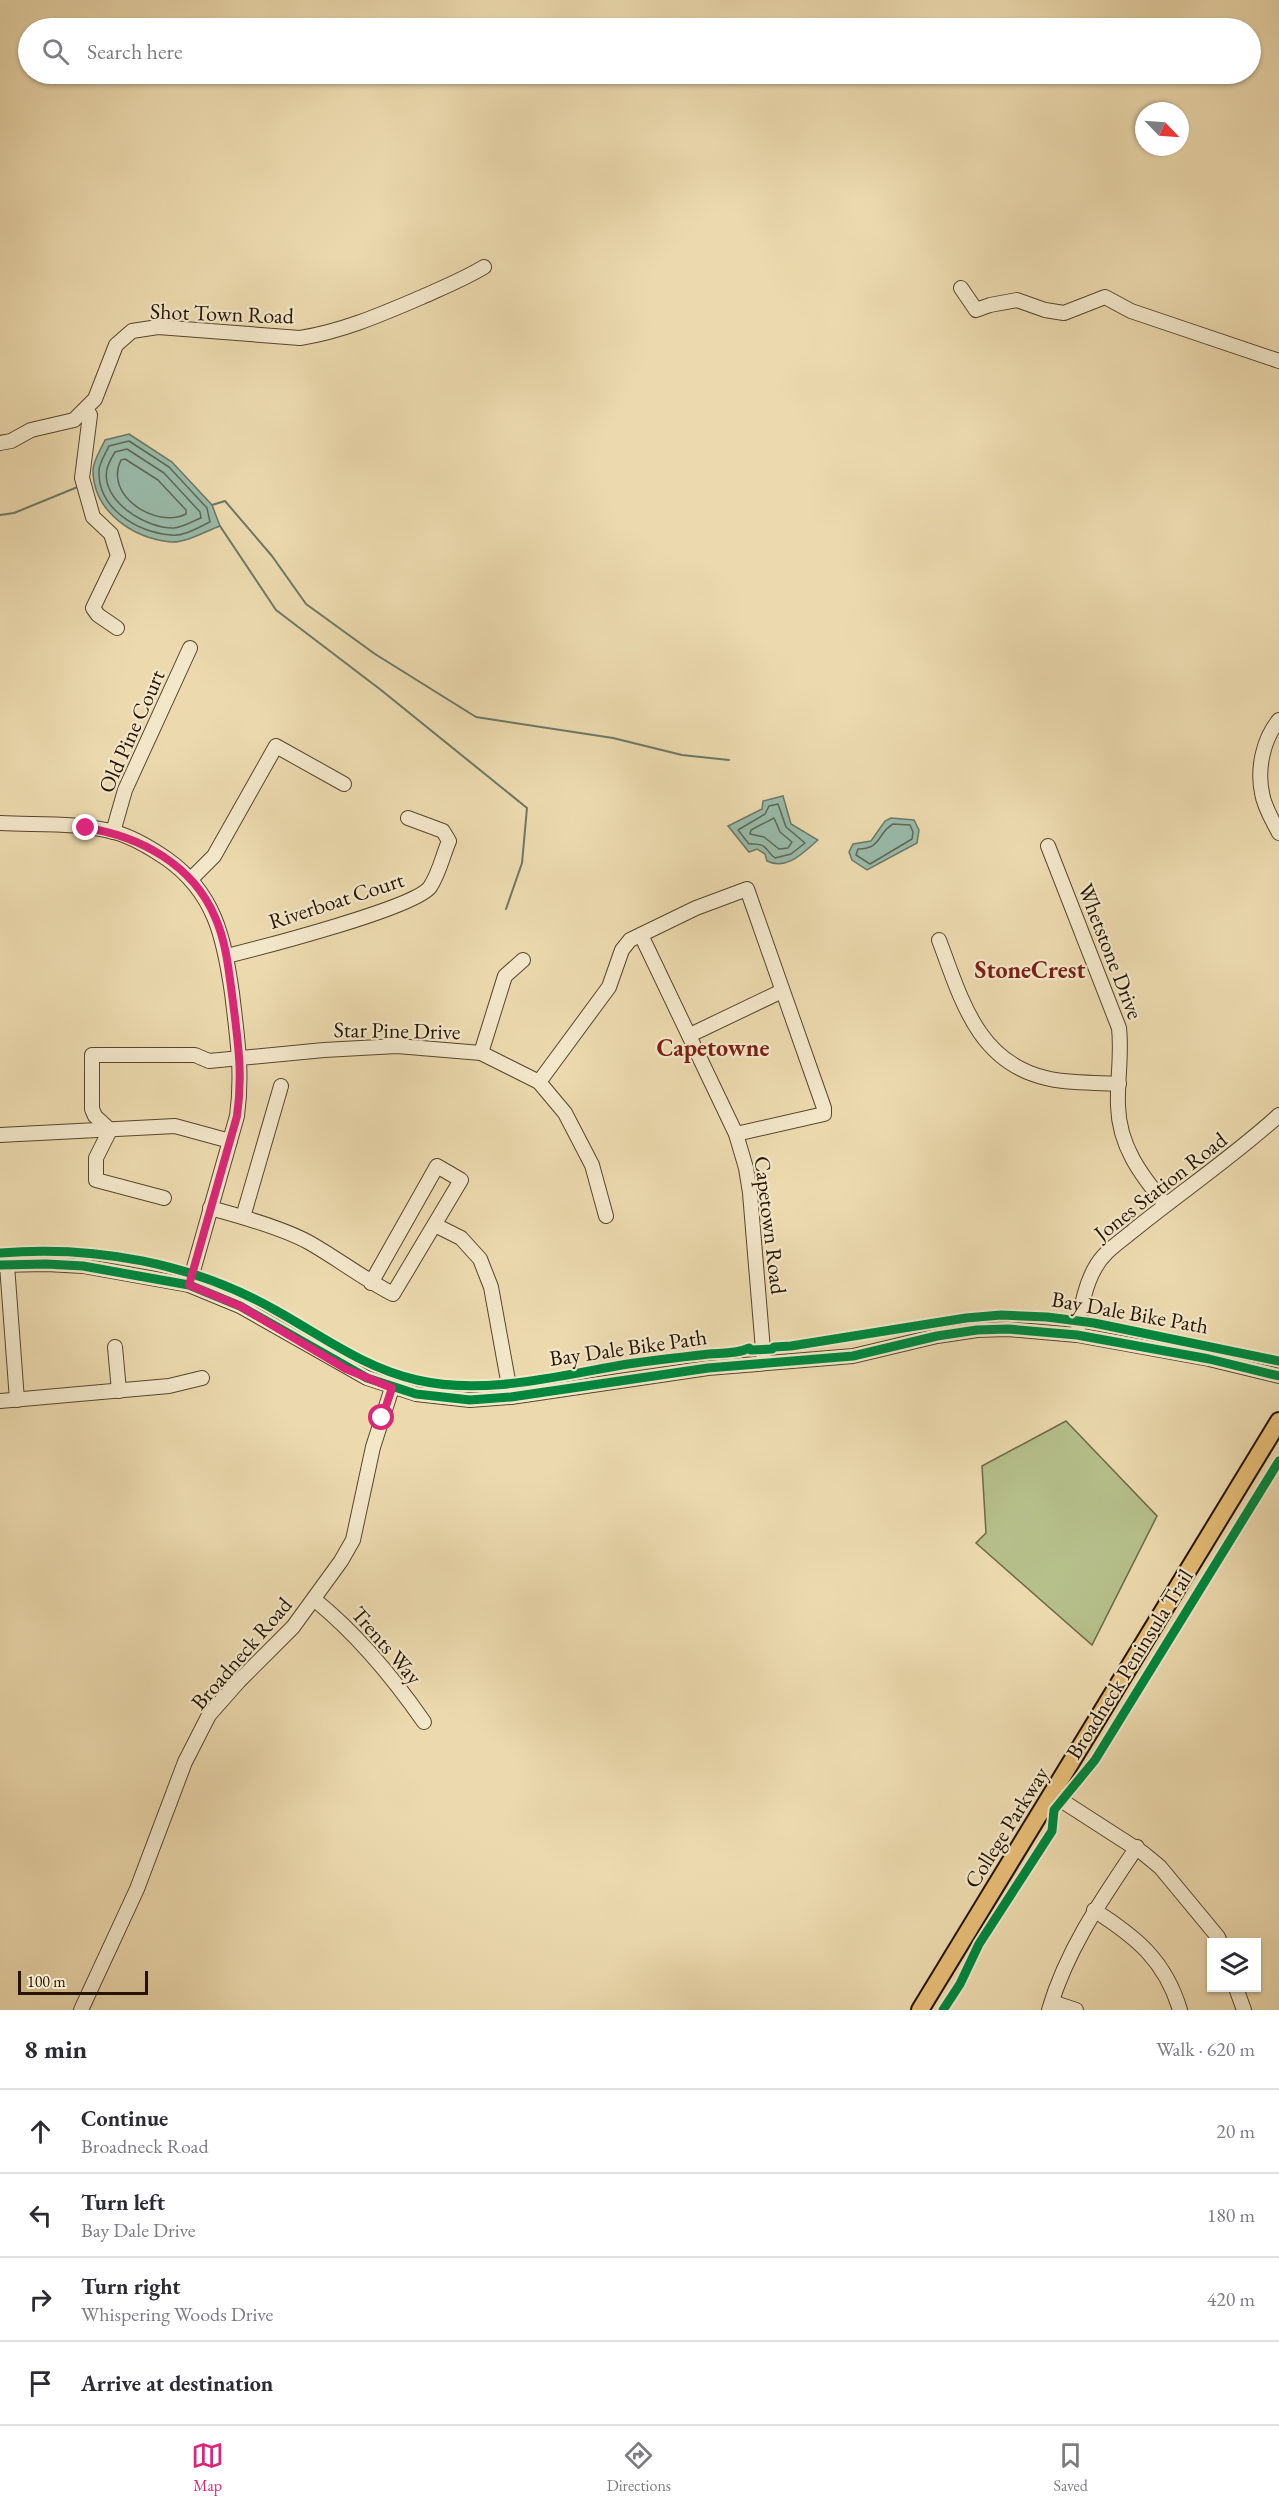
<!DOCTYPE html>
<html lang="en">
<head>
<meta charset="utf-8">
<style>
  :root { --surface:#fff; --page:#f2f2f3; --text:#2b2b33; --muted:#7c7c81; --line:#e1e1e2; --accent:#db2777 }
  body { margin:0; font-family:"EB Garamond",serif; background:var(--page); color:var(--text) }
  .controls { position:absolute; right:18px; bottom:18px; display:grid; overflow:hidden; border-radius:0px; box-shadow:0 2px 4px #0004 }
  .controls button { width:54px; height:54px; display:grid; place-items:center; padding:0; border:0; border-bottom:2px solid var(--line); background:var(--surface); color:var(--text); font:30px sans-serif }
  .compass { position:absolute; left:1135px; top:102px; width:54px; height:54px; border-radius:50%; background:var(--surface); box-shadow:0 2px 4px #0004; rotate:115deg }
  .scale { position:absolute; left:18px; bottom:15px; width:130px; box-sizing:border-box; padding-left:6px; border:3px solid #241401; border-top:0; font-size:16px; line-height:21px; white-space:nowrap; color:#241401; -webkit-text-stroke:4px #f3e7ca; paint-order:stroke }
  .stop { position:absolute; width:18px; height:18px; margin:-14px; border:4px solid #db2777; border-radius:50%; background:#fff }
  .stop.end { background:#db2777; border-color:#fff; box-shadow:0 2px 6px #0008 }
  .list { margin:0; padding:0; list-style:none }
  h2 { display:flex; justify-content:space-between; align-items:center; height:78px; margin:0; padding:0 24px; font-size:26px }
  h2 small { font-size:20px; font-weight:400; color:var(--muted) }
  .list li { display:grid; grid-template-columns:39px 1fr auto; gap:18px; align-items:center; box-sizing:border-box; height:84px; padding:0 24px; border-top:2px solid var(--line) }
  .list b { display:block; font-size:22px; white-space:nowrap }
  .list p { margin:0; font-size:20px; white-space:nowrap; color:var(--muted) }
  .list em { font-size:20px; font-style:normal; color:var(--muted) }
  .icon { flex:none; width:33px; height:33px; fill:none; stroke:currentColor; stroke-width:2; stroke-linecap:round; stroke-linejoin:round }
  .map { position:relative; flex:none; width:1279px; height:2010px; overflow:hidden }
  .search { position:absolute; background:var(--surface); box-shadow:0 2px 4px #0004; left:18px; right:18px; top:18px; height:66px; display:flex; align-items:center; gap:15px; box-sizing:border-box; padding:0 21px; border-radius:33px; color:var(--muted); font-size:22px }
  .sheet { height:414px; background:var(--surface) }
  nav { display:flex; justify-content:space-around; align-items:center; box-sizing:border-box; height:84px; border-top:2px solid var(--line); background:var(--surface); font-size:16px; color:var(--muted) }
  nav a { display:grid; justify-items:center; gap:3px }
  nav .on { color:var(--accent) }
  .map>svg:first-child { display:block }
  .green { fill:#b6c08b; stroke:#6d6a46; stroke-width:1.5 }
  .water { fill:#9ba; stroke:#6a7866; stroke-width:1.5 }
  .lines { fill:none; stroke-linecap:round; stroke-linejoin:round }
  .shore { stroke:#5e6856; stroke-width:1.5 }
  .stream { stroke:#6a7866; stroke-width:2 }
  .minor-casing { stroke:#56462c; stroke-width:16 }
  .major-casing { stroke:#241401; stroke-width:20 }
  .minor { stroke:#f3e7ca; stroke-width:14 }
  .major { stroke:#e6bd77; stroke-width:16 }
  .cycleway-casing { stroke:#f3e7ca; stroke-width:13 }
  .cycleway { stroke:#00873e; stroke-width:9 }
  .route { stroke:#db2777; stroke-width:8 }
  .labels { text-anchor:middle; stroke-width:4.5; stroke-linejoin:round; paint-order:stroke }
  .street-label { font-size:22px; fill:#241401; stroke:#f3e7ca }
  .neighbourhood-label { font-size:24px; font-weight:bold; fill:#7a1f14; stroke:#f3e7ca }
</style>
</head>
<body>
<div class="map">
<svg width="1279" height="2010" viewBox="0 0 1279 2010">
  <rect width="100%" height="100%" fill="#ecdaae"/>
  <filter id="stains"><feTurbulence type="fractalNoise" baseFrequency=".00333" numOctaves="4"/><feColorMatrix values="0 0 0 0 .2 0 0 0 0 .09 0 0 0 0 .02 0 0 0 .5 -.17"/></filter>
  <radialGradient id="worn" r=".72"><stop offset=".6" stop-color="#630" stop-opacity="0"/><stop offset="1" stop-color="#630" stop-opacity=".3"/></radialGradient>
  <polygon class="green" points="1066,1421 1157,1516 1092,1645 976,1543 986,1533 982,1466"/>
  <g class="water">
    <path d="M129,434L172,462L212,505L220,526C206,531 186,543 171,542C132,538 93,511 93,470C93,461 101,449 105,440Z"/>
    <path d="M783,796L791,824L818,840C804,852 787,871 767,861L765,854L757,849L749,852L728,826L762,809L763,801Z"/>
    <polygon points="891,818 914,820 919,830 917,843 867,870 852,860 849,852 853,844 871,841 885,821"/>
  </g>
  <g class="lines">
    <g class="shore">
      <path d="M129,441L169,467L207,508L210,522C199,527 183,537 171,535C137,532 98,509 99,471C99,463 106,453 109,446Z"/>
      <path d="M127,449L164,473L200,512L201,518C193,521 183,527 174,528C147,529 100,501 107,469C108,464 112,457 115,452Z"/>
      <path d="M125,459L158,480L186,510V514C157,529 103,496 121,460Z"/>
      <path d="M778,804L786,827L805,843L791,854L775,858C764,850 769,843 749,844L738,830L765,814L769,806Z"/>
      <polygon points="774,818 780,832 792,842 788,848 779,849 764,837 750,834 751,830"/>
      <path d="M893,824L910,825L913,832L912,839L870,864L856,855L858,849C883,848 876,834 893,824Z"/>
    </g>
    <g class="stream">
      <polyline points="212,505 225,501 272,556 306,604 375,654 476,717 613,738 682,755 729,760"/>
      <polyline points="0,515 14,513 80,486"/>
      <polyline points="220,526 276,610 381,690 527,808 522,863 506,909"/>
    </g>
    <g class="minor-casing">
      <g id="minor">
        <polyline points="961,288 976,310 990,305 1017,300 1045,310 1064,313 1105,297 1131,311 1279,361"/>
        <polyline points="86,409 90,415 82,478 93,517 111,534 118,556 93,608 98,615 117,628"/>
        <path d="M0,443L11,441L31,430L74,420L95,399L116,345L132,331L158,327L300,338C344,331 382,314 422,297C444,287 464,279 484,267"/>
        <path d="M1279,720C1263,739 1257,769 1262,793C1264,807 1273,821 1279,833"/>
        <path d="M0,823C37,825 78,822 114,832C133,837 151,848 167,859C215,893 224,938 232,993C237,1036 243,1072 237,1116L189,1285"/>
        <polyline points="113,832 125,790 190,648"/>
        <path d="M1048,846L1119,1028C1122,1055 1117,1080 1118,1106C1119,1146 1141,1175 1165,1204"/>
        <polyline points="191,879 214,856 276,746 344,784"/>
        <polyline points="641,935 736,1134 746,1168 750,1193 764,1362"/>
        <path d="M939,940C961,998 977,1062 1046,1078C1069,1084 1095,1082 1119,1084"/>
        <path d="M227,956C259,948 415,908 430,887C439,874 443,855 449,841L443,831L408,818"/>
        <polyline points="690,1035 782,991"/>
        <polyline points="481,1053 505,976 523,960"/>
        <polyline points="539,1082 609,987 622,950 630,940 696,908 747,889 824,1108 824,1114 736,1134"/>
        <polyline points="110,1130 95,1116 92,1109 92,1055 195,1055 209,1061 324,1050 397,1046 481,1053 539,1082 565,1113 592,1165 606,1216"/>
        <polyline points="110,1130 96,1158 96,1180 164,1198"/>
        <polyline points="0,1135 175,1126 230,1141"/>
        <path d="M210,1208C240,1216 283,1228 310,1243C338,1259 364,1279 393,1294L461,1180L437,1166L371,1283"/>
        <polyline points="243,1217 281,1086"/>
        <polyline points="435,1225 461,1238 480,1259 491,1287 511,1397"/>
        <polyline points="0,1265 46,1264 83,1266 189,1285 240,1306 367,1378 416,1394 470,1400 511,1397 708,1368 853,1356 937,1336 977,1330 1008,1329 1077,1335 1209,1359 1279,1376"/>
        <polyline points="7,1265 17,1400"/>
        <path d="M1077,1335C1081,1312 1083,1289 1095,1268C1104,1251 1120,1242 1134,1230C1182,1191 1233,1157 1279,1115"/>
        <polyline points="115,1347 119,1391"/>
        <polyline points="0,1401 169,1386 202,1378"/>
        <path d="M315,1600C358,1635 392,1676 424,1722"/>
        <polyline points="1053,1795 1143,1853 1160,1867 1218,1937 1220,1942"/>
        <path d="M1094,1910C1136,1937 1165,1960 1180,2010"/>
        <polyline points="1236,1988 1244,2010"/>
        <polyline points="1052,2002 1076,2010"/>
        <polyline points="81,2010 137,1889 185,1762 209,1715 239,1681 293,1627 341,1561 353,1540 373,1447 392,1388"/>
        <path d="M1049,2010C1067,1949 1102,1899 1137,1847"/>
      </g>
    </g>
    <g class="major-casing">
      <polyline id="major" points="920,2010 1279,1421"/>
    </g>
    <use href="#minor" class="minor"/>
    <use href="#major" class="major"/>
    <g class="cycleway-casing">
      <g id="cycleway">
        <path d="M0,1253C94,1245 193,1263 275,1310C322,1336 364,1368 417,1380C486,1396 560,1375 628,1364C655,1360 682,1357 709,1354C721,1353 738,1354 749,1348L751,1350L772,1349L774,1347L791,1346L966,1318L1001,1315L1047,1317L1094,1323L1279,1361"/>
        <polyline points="0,1265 46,1264 83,1266 189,1285 240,1306 367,1378 416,1394 470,1400 511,1397 708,1368 853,1356 937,1336 977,1330 1008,1329 1077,1335 1209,1359 1279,1376"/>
        <polyline points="943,2010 960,1984 979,1944 1052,1831 1054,1810 1095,1760 1279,1461"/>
      </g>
    </g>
    <use href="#cycleway" class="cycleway"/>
  </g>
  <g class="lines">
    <path class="route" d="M86,828C140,836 193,865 215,917C227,944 229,974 233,1002C238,1042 243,1075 237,1116L189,1285L240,1306L346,1369L392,1388L382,1418"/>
  </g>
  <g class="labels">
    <g class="street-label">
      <text transform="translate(222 313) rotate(2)" y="8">Shot Town Road</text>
      <text transform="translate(131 731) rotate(-66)" y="8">Old Pine Court</text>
      <text transform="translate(336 900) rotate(-18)" y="8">Riverboat Court</text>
      <text transform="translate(1111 951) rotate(69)" y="8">Whetstone Drive</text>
      <text transform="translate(397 1030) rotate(1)" y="8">Star Pine Drive</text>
      <text transform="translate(1160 1186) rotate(-38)" y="8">Jones Station Road</text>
      <text transform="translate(771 1225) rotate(83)" y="8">Capetown Road</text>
      <text transform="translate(1130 1312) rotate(10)" y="8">Bay Dale Bike Path</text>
      <text transform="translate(628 1347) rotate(-8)" y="8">Bay Dale Bike Path</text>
      <text transform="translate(387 1645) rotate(49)" y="8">Trents Way</text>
      <text transform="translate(241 1653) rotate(-49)" y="8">Broadneck Road</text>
      <text transform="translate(1129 1664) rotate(-58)" y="8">Broadneck Peninsula Trail</text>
      <text transform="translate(1006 1827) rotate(-58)" y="8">College Parkway</text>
    </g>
    <g class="neighbourhood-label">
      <text x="1030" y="978">StoneCrest</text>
      <text x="713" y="1056">Capetowne</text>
    </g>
  </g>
  <rect width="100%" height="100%" filter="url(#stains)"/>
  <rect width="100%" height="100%" fill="url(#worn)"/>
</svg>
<div class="controls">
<button><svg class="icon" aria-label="layers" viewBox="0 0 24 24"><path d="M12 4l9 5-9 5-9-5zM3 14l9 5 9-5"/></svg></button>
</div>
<svg class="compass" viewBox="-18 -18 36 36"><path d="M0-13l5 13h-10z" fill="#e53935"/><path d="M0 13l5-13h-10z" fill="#7c7c81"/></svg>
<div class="scale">100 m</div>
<div class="stop" style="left:382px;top:1418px"></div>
<div class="stop end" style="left:86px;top:828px"></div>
<div class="search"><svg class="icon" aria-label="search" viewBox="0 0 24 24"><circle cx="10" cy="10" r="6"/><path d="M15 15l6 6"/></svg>Search here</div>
</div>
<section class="sheet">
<h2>8 min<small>Walk · 620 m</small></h2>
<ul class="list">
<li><svg class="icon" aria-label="ahead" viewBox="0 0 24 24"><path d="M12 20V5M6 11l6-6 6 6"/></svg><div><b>Continue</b><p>Broadneck Road</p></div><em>20 m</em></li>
<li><svg class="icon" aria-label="left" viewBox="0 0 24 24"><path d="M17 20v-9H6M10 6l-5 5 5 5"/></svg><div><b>Turn left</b><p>Bay Dale Drive</p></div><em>180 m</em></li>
<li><svg class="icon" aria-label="right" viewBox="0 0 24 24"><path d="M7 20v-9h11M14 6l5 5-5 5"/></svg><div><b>Turn right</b><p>Whispering Woods Drive</p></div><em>420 m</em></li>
<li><svg class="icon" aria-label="arrive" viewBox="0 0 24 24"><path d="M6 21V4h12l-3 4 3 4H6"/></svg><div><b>Arrive at destination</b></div></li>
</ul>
</section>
<nav>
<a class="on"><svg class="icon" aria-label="map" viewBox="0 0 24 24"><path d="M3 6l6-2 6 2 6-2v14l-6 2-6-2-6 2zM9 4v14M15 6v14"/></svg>Map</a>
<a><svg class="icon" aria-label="directions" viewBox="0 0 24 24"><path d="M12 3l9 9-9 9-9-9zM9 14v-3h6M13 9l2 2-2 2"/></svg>Directions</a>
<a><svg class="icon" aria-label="saved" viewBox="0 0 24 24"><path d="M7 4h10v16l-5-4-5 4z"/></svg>Saved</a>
</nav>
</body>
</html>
